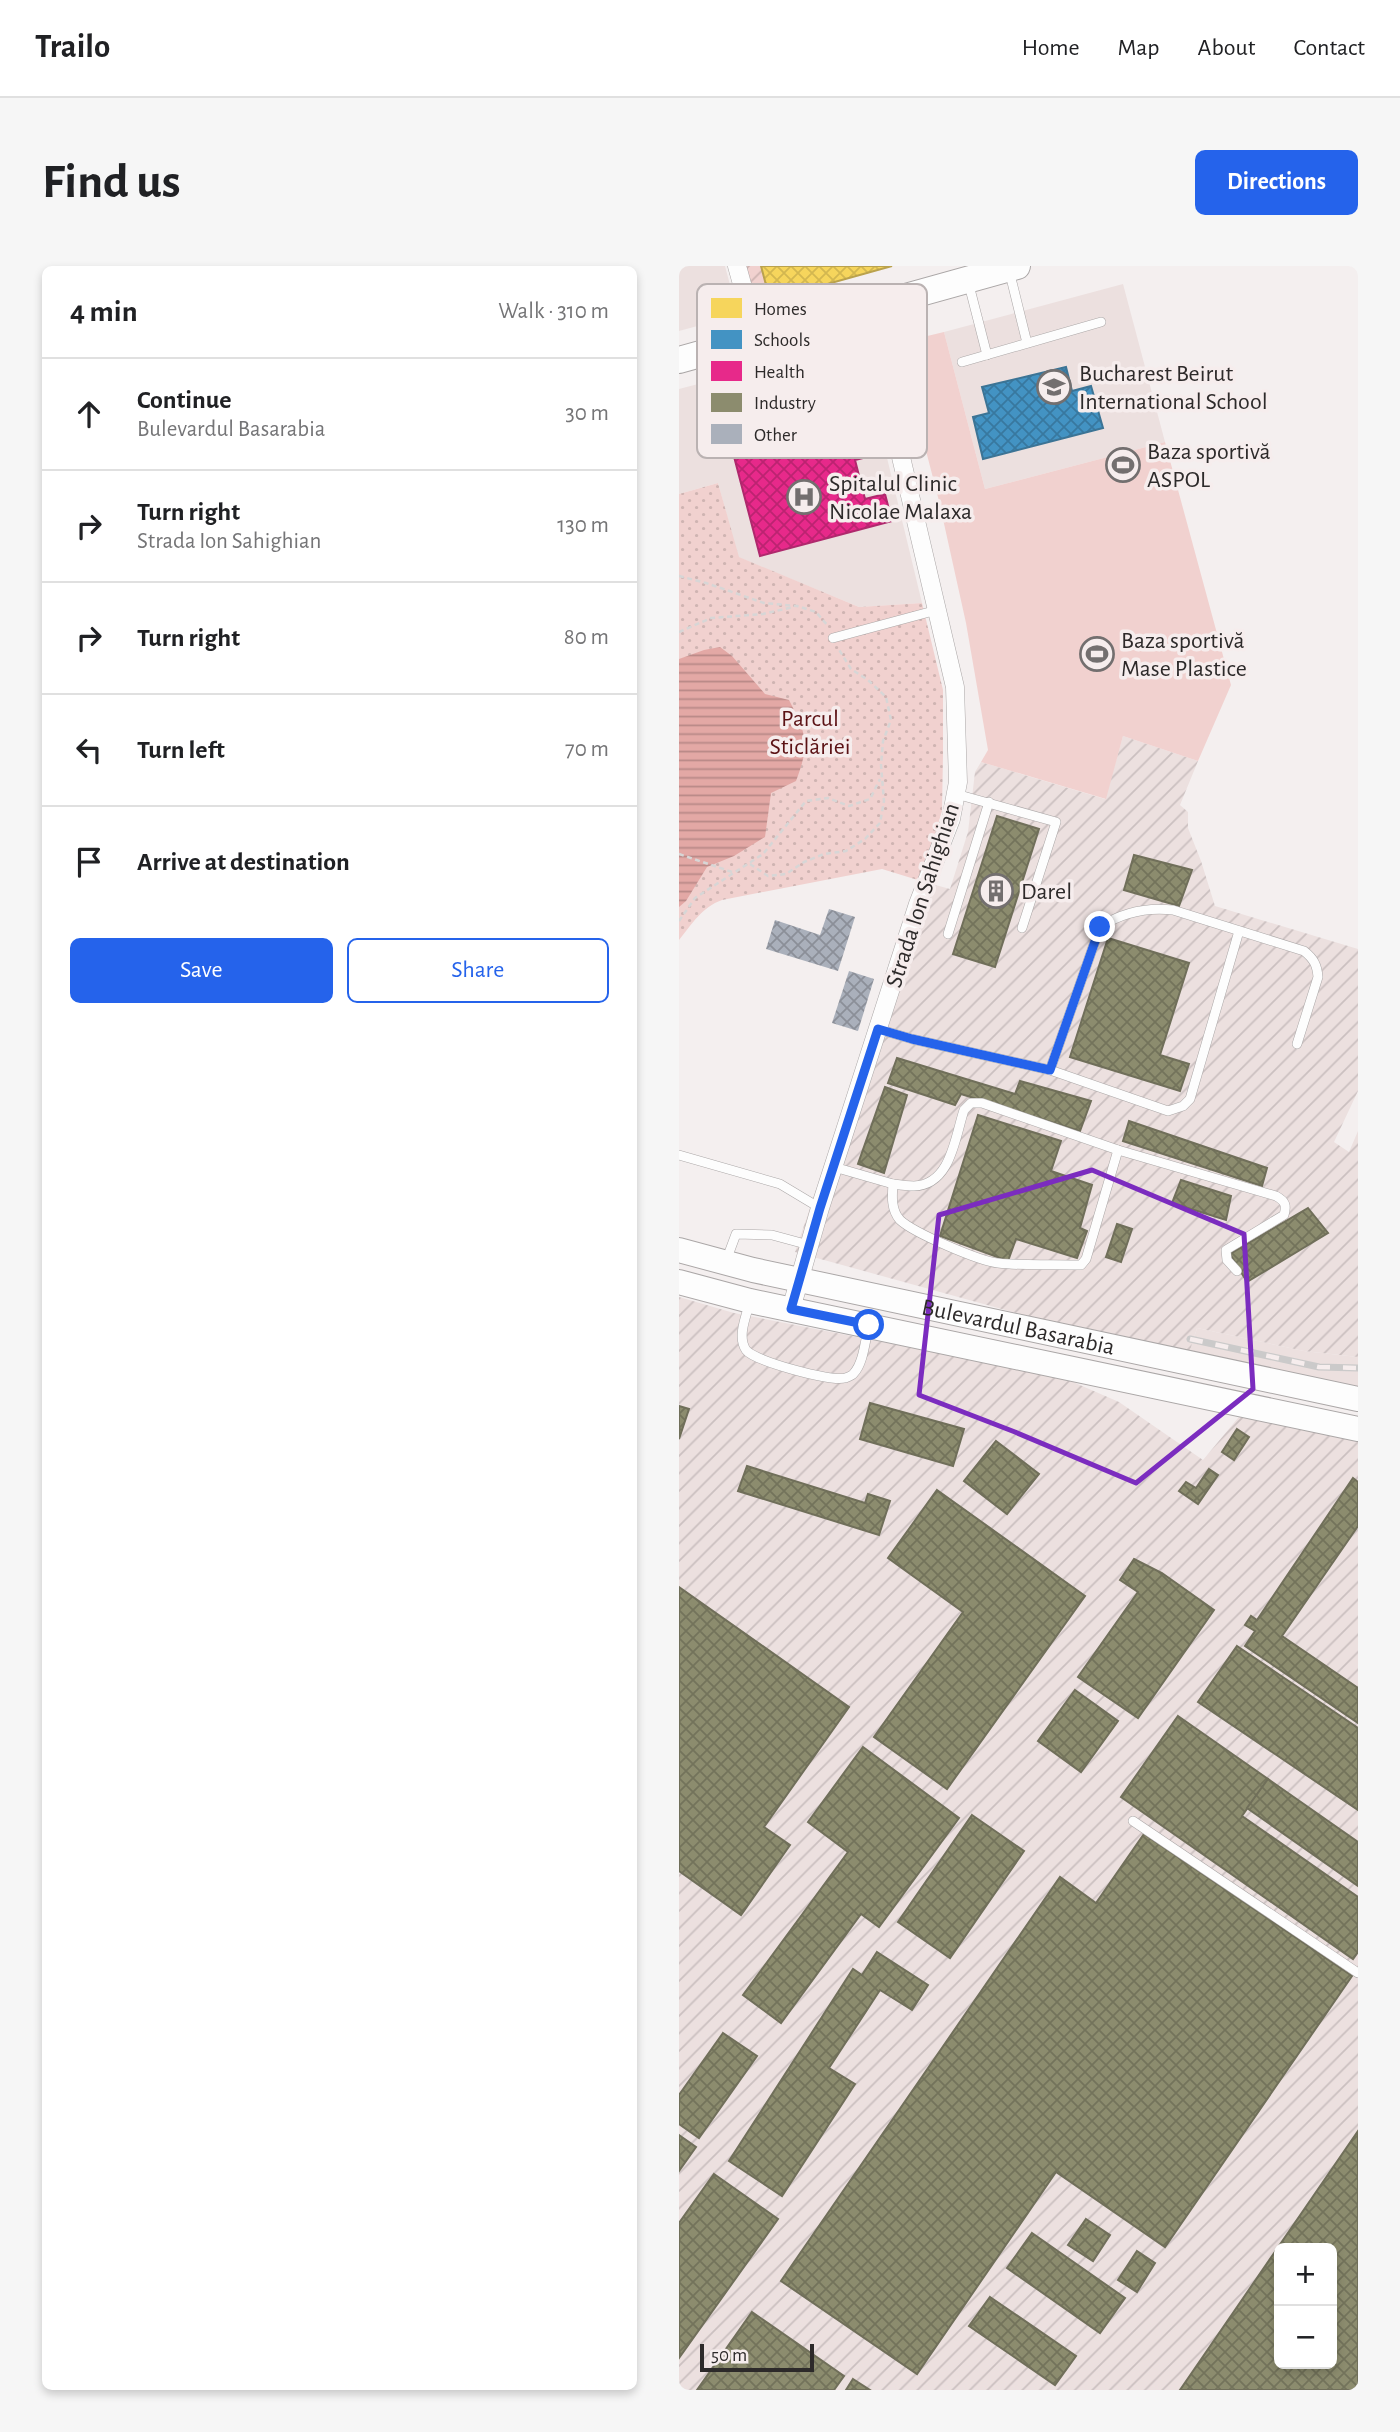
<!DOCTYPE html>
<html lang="en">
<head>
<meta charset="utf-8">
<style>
  :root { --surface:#fff; --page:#f6f6f6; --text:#202124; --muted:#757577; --line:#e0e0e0; --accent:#2563eb }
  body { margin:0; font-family:"Alegreya Sans",sans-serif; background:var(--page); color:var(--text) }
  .controls { position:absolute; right:21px; bottom:21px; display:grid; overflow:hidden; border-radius:10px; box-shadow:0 4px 10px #0003 }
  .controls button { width:63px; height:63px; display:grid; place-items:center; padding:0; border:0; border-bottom:2px solid var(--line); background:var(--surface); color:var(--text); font:35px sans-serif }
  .scale { position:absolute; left:21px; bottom:18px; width:114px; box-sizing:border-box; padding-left:7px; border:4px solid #2d2a2a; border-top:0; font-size:19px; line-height:24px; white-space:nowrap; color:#2d2a2a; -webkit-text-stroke:5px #f6eded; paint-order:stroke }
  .stop { position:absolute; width:21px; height:21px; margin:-16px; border:5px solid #2563eb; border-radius:50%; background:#fff }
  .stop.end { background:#2563eb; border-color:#fff; box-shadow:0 2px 7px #0008 }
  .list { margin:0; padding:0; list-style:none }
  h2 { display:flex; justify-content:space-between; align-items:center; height:91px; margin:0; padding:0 28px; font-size:30px }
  h2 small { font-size:23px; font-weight:400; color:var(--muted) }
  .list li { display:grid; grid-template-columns:46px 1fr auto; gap:21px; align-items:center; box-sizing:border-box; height:112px; padding:0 28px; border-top:2px solid var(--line) }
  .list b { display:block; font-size:26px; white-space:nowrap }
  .list p { margin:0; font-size:23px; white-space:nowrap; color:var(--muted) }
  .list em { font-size:23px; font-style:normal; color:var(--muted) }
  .actions { display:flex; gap:14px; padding:21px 28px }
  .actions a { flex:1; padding:16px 0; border:2px solid var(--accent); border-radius:10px; text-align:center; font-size:24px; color:var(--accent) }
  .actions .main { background:var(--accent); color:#fff }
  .icon { flex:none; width:38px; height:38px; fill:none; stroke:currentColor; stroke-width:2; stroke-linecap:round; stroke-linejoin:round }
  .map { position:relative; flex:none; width:679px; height:2124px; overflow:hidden; border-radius:10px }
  header { display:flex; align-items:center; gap:42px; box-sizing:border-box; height:98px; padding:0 35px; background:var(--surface); border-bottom:2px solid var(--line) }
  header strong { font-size:33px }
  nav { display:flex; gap:38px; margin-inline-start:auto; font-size:24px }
  .intro { display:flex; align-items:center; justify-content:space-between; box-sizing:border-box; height:168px; padding:0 42px }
  h1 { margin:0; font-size:49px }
  .button { padding:18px 32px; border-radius:10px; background:var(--accent); color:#fff; font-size:24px; font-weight:700 }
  main { display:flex; gap:42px; padding:0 42px }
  aside { flex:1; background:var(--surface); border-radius:10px; box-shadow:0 4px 10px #0003 }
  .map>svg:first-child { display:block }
  .built { fill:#ece0df }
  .industrial { fill:url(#industrial-furrows); fill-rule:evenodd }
  .grass { fill:#f1d1cf }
  .park { fill:url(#park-dots) }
  .garden { fill:url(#garden-furrows) }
  .water { fill:url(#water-rules) }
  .homes { fill:url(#homes-cross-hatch); stroke:#baa24d; stroke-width:2 }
  .schools { fill:url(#schools-cross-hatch); stroke:#3c7495; stroke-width:2 }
  .health { fill:url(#health-cross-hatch); stroke:#af296d; stroke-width:2 }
  .industry { fill:url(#industry-cross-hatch); stroke:#706f5a; stroke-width:2; fill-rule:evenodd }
  .building { fill:url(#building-cross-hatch) }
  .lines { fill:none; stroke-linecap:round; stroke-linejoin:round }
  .lane-casing { stroke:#aba7a7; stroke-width:10 }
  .street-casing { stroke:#aba7a7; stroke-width:19 }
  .secondary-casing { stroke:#aba7a7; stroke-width:26 }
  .primary-casing { stroke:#aba7a7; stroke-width:28 }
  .path { stroke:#d7d6d6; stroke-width:2.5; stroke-dasharray:5 3.5; stroke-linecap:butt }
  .lane { stroke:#fdfdfd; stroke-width:9 }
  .street { stroke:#fdfdfd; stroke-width:18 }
  .secondary { stroke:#fdfdfd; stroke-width:24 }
  .primary { stroke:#fdfdfd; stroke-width:26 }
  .rail-casing { stroke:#cbcaca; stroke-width:7 }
  .rail { stroke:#f6eded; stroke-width:4.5; stroke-dasharray:13; stroke-linecap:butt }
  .route { stroke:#2563eb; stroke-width:9 }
  .marked { fill:none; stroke:#7b2cbf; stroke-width:5; stroke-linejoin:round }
  .labels { text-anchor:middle; stroke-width:7; stroke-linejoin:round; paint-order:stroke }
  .poi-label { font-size:24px; fill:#2d2a2a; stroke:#f6eded; text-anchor:start }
  .park-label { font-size:24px; fill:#5b1215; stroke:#f6eded }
  .street-label { font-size:24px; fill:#2d2a2a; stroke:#f6eded }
  .key { fill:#f6eded; stroke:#bab2b2; stroke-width:2 }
  .key-label { font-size:19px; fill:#2d2a2a }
</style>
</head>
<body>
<header>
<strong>Trailo</strong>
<nav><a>Home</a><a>Map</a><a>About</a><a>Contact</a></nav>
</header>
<div class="intro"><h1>Find us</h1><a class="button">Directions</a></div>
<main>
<aside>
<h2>4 min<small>Walk · 310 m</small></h2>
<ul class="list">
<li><svg class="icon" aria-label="ahead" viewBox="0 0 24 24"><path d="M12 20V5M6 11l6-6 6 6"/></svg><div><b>Continue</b><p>Bulevardul Basarabia</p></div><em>30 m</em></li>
<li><svg class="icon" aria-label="right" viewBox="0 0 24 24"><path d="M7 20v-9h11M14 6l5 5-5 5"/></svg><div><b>Turn right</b><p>Strada Ion Sahighian</p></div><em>130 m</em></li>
<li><svg class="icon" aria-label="right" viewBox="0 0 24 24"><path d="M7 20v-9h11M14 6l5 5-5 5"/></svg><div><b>Turn right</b></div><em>80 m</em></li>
<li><svg class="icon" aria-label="left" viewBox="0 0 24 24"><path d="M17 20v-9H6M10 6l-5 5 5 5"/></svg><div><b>Turn left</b></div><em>70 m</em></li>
<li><svg class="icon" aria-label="arrive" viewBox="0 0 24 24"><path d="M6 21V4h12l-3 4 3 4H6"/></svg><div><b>Arrive at destination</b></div></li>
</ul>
<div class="actions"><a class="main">Save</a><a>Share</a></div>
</aside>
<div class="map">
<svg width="679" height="2124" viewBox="0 0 679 2124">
  <defs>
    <pattern id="industrial-furrows" width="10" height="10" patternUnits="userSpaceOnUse" patternTransform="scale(1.75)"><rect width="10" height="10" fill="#ece0df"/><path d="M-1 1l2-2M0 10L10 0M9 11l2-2" fill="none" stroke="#cbc0c0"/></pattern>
    <pattern id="park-dots" width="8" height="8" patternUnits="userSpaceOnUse" patternTransform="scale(1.75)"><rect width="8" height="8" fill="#f1d1cf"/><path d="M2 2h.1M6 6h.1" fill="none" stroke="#cfb4b2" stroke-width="1.8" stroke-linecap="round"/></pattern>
    <pattern id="garden-furrows" width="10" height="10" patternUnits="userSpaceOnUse" patternTransform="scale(1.75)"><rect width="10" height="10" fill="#f1d1cf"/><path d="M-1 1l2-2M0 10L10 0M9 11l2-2" fill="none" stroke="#cfb4b2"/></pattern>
    <pattern id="water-rules" width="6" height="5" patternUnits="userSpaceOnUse" patternTransform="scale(1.75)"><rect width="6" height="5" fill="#e3a8a5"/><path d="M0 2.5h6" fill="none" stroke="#b88987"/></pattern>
    <pattern id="homes-cross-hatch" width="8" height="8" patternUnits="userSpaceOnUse" patternTransform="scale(1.75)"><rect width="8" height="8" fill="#f6d55c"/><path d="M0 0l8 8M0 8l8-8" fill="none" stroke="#d3b750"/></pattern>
    <pattern id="schools-cross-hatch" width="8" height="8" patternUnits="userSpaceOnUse" patternTransform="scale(1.75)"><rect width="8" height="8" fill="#4393c3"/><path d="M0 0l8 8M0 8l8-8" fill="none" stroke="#38789f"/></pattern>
    <pattern id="health-cross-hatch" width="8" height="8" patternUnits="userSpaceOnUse" patternTransform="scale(1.75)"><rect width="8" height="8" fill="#e7298a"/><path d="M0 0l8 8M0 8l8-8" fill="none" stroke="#bc2371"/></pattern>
    <pattern id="industry-cross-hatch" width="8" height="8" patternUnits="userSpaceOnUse" patternTransform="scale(1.75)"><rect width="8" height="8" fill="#8c8c6e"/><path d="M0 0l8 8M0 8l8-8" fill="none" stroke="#73735b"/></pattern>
    <pattern id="building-cross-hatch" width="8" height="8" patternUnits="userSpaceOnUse" patternTransform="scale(1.75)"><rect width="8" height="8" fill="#aab0bb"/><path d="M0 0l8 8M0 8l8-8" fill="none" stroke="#8b8f98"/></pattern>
  </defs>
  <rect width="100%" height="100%" fill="#f4efef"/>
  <g class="built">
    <polygon points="0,0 46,0 59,49 0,65"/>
    <polygon points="444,18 486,176 306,223 265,66"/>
    <polygon points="179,76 196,142 243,337 180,341 59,291 39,217 0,228 0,123"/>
    <polygon points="518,1062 625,1085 679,1091 679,1127 508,1094"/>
  </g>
  <g class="industrial">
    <polygon points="444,470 519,495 501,539 509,546 509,562 522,595 536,640 679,683 679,825 655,876 670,886 679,865 679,1091 625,1085 518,1062 508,1094 116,986 242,615 271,623 289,566 296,506 302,496 426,533"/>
    <path d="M0,1031L55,1047L352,1105L394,1116L440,1136L524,1194L564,1146L679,1172V2124H0ZM600,1982H653V2098H600Z"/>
  </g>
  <polygon class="grass" points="265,66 306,223 486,176 552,419 519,495 444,470 427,533 302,496 309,484 287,357 260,235 219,77"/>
  <path class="park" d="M39,217L60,291L180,341L243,337L264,424V489L263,545L242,615L203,603L43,634C23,641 13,658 0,674V228Z"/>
  <polygon class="garden" points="64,0 82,0 91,34 75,38"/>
  <path class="water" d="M41,381L53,390L86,428L110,434C128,469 131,478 117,515L92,527L86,571L55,590L28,601L7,635L0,641V393L25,384Z"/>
  <polygon class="homes" points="82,0 213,0 91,34"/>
  <polygon class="schools" points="387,101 393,125 412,120 424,162 304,193 294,151 310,147 303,121"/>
  <polygon class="health" points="186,166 192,190 176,194 186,233 206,228 213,255 81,290 53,183 87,174 91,191"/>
  <g class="industry">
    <polygon points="318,550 360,563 316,701 274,688"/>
    <polygon points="455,589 513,604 500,640 445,624"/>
    <polygon points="429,672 510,697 481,789 510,798 501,825 391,791"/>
    <polygon points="218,792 336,828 341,815 412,835 401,865 282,828 276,839 209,817"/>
    <polygon points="206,821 228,829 205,907 179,898"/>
    <polygon points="299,849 382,875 372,905 413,919 401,962 408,965 398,992 337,973 329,995 261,970"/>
    <polygon points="450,855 588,902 583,920 444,875"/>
    <polygon points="502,914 552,930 547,954 493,937"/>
    <polygon points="629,942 649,967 568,1016 551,988"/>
    <polygon points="438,958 453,963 442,996 427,991"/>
    <polygon points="191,1137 285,1163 274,1200 181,1173"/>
    <polygon points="0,1140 10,1143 0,1173"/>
    <polygon points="558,1163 570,1171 555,1194 543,1186"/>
    <polygon points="317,1175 360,1208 328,1248 285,1215"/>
    <polygon points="68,1200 186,1237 189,1228 211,1235 200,1269 59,1225"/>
    <polygon points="530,1203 539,1209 519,1238 500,1225 507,1216 517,1222"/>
    <polygon points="674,1212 679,1216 679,1260 603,1370 679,1422 679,1457 566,1380 576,1365 566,1359 572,1350 578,1354"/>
    <polygon points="258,1224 406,1330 268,1523 195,1471 284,1346 209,1292"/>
    <polygon points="455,1293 483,1307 535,1344 459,1452 399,1411 459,1326 441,1314"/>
    <polygon points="0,1321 170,1441 85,1561 111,1579 62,1649 0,1605"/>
    <polygon points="558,1380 679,1462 679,1544 519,1436"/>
    <polygon points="396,1424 439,1455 402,1506 359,1475"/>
    <polygon points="499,1450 589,1513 563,1550 679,1631 679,1686 674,1693 442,1531"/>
    <polygon points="184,1481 280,1552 200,1661 182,1648 102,1757 64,1729 169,1586 129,1556"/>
    <polygon points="589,1513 679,1576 679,1620 568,1542"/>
    <polygon points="293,1549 345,1585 271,1692 219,1656"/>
    <polygon points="465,1568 673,1710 486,1981 377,1906 238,2108 102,2015 381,1611 417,1637"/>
    <polygon points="198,1686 249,1719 233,1744 201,1724 150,1802 176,1818 103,1930 50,1895 174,1703 183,1709"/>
    <polygon points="44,1767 78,1790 20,1872 0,1858 0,1829"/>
    <path d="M679,1865V2124H501ZM600,1982H653V2098H600Z"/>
    <polygon points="0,1869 17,1881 0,1905"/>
    <polygon points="35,1908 99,1953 0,2092 0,1957"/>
    <polygon points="407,1953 431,1969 414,1995 389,1979"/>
    <polygon points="353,1967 446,2032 421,2067 328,2002"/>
    <polygon points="458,1985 476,1997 458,2026 439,2014"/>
    <polygon points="311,2031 397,2090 376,2119 290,2060"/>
    <polygon points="73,2046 165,2110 155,2124 18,2124"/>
    <polygon points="174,2113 191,2124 167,2124"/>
  </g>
  <g class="building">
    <polygon points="150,643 176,651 159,705 87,683 96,654 141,669"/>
    <polygon points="170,705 195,713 179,765 153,757"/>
  </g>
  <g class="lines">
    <g class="lane-casing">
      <g id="lane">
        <polyline points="330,4 348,77"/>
        <polyline points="289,15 308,89"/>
        <polyline points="283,96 422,56"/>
        <polyline points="154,372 258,344"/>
        <polyline points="277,528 377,556 343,662"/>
        <polyline points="269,668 310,536"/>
        <polyline points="199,763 233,773 371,804 489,845 504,840 511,833 560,665"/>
        <path d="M371,804L421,661C444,646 467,641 494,644L625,685C635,693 638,699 639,711L618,778"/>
        <polyline points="0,889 101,918 141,942"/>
        <path d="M155,901L214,918C213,930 212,944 221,954C235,967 300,995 319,997C344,1000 370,998 395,999H402L407,993L439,884"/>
        <path d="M214,918C221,919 228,920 235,920C272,919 276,871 285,844L292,837H303L439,884L597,930C606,935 608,939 605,949L547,984L548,994L558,1005"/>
        <polyline points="47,995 57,968 93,969 130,979"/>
        <path d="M71,1036C67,1050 58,1071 67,1084C75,1095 152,1116 166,1112C169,1111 173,1110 175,1107C185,1096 186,1073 190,1060"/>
        <polyline points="454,1555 679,1707"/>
      </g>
    </g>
    <g class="street-casing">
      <g id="street">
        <polyline points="58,0 78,72"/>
        <polyline points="112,1043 141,942 239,638 272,553 279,516 276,421 187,42"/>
      </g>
    </g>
    <g class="secondary-casing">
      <g id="secondary">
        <path id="s1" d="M0,984L74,1004L679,1133"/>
        <polyline points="0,1016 71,1035 679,1163"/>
      </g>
    </g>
    <g class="primary-casing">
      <polyline id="primary" points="0,94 338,0"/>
    </g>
    <g class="path">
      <polyline points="0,310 27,317 85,337 118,340 137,346 149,360"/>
      <polyline points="0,366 32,352 84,348 114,341"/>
      <polyline points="0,588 53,606"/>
      <polyline points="71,598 89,610 107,608 125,596 145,588 167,585 186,573 201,557 205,535 202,499 204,475 212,454 207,431 189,414 172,403 159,382"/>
      <polyline points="0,655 16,632 84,588 127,535 149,532 170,540 191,533 201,513"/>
    </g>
    <use href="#lane" class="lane"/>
    <use href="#street" class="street"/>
    <use href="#secondary" class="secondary"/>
    <use href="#primary" class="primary"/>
    <g class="rail-casing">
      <polyline id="rail" points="511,1073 640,1101 679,1102"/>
    </g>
    <use href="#rail" class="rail"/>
  </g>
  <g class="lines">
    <polyline class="route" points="190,1059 112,1043 141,942 199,763 233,773 371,804 421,661"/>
  </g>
  <path class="marked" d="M413,904L565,968L574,1123L457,1217L336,1166L240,1129L260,949Z"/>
  <defs>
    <g id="school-ring" transform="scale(1.75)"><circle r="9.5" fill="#f6eded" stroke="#736f6f" stroke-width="1.5"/><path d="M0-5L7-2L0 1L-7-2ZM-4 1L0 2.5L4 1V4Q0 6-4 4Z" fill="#736f6f"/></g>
    <g id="stadium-ring" transform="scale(1.75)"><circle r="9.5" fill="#f6eded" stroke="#736f6f" stroke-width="1.5"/><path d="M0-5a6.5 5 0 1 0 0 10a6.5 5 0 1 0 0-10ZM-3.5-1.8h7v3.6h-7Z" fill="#736f6f"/></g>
    <g id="hospital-ring" transform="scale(1.75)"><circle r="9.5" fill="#f6eded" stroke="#736f6f" stroke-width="1.5"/><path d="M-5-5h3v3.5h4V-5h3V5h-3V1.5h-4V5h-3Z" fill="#736f6f"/></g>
    <g id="building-ring" transform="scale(1.75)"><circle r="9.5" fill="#f6eded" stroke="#736f6f" stroke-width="1.5"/><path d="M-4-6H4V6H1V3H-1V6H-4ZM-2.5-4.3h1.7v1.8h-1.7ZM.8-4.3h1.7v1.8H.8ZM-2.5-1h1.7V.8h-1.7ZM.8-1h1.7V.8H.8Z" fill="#736f6f"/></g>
  </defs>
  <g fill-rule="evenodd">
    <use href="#school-ring" x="375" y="121"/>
    <use href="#stadium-ring" x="444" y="199"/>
    <use href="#hospital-ring" x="125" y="231"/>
    <use href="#stadium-ring" x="418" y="388"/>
    <use href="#building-ring" x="317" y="625"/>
  </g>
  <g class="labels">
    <g class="poi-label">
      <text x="400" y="115">Bucharest Beirut<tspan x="400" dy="28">International School</tspan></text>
      <text x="468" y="193">Baza sportivă<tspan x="468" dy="28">ASPOL</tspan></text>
      <text x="150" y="225">Spitalul Clinic<tspan x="150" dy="28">Nicolae Malaxa</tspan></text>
      <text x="442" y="382">Baza sportivă<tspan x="442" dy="28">Mase Plastice</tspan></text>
      <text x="342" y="633">Darel</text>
    </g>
    <g class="park-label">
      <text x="131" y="460">Parcul<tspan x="131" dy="28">Sticlăriei</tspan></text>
    </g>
    <g class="street-label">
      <text transform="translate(243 629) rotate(-72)" y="8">Strada Ion Sahighian</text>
      <text dy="8" stroke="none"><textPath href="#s1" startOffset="348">Bulevardul Basarabia</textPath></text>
    </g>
  </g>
  <rect x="18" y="18" width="230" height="174" rx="10" class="key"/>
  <rect x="32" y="32" width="31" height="20" fill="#f6d55c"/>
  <rect x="32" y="64" width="31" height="19" fill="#4393c3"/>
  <rect x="32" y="95" width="31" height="20" fill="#e7298a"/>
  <rect x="32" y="127" width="31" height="19" fill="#8c8c6e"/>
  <rect x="32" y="158" width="31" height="20" fill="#aab0bb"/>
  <g class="key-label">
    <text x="75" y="49">Homes</text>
    <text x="75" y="80">Schools</text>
    <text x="75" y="112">Health</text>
    <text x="75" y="143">Industry</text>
    <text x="75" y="175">Other</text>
  </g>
</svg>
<div class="controls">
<button>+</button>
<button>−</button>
</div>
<div class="scale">50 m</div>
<div class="stop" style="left:190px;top:1059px"></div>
<div class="stop end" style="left:421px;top:661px"></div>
</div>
</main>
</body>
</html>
